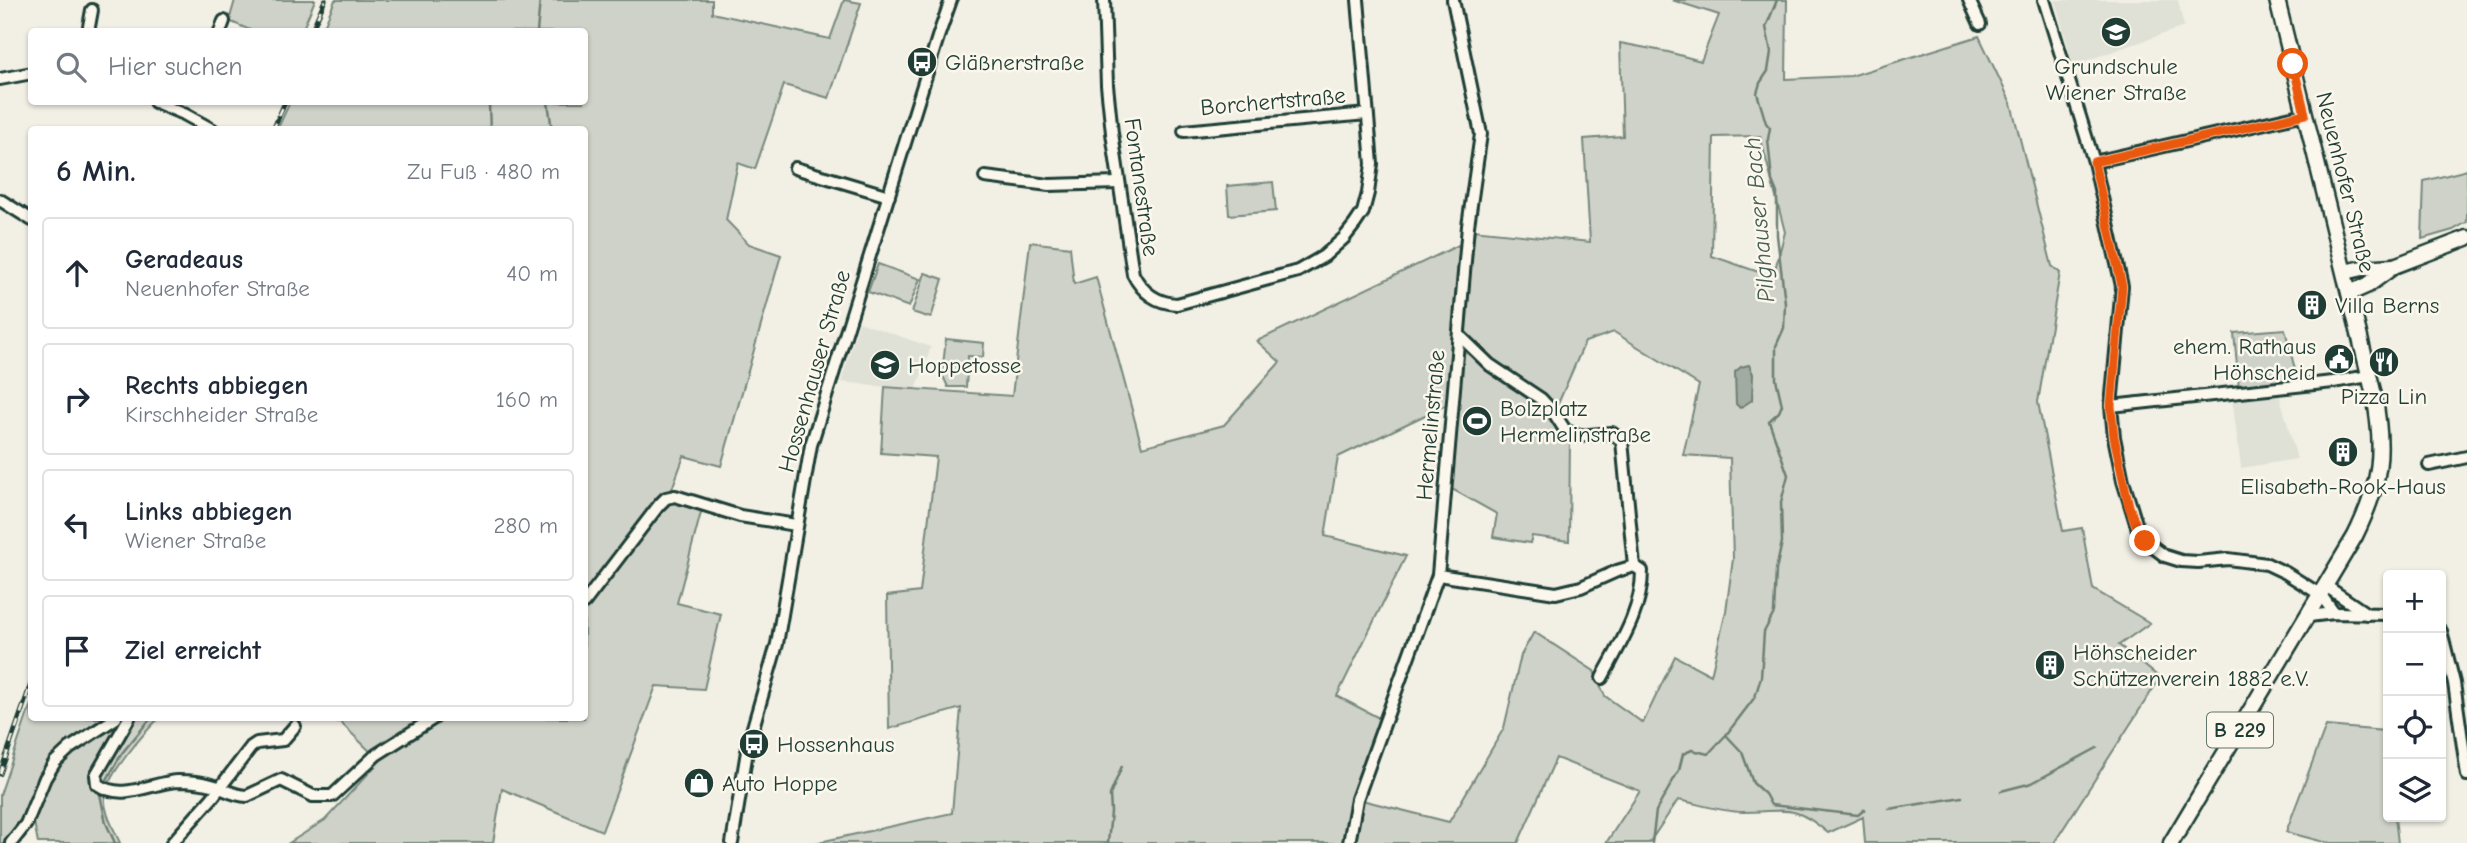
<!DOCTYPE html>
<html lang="de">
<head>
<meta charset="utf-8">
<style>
  :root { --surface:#fff; --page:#f6f6f7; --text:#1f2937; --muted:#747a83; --line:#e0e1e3 }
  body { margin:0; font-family:"Comic Neue",sans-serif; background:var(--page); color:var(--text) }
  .controls { position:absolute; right:21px; bottom:21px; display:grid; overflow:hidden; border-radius:7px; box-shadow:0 2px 5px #0004 }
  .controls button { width:63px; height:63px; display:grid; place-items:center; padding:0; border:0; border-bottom:2px solid var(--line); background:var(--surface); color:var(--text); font:35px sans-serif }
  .stop { position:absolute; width:21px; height:21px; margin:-16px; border:5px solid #ea580c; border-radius:50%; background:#fff }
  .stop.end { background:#ea580c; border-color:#fff; box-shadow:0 2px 7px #0008 }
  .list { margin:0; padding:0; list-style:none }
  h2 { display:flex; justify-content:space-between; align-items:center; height:91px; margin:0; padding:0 28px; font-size:30px }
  h2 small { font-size:23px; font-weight:400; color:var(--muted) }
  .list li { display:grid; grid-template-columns:46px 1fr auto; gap:21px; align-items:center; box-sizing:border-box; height:112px; margin:0 14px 14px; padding:0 14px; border:2px solid var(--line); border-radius:7px }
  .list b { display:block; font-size:26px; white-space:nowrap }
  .list p { margin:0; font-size:23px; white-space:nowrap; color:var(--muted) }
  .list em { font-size:23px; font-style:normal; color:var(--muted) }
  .icon { flex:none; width:38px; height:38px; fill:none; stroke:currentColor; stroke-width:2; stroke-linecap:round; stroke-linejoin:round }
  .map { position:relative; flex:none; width:2467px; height:843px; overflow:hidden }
  .search { position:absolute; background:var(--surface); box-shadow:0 2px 5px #0004; left:28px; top:28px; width:560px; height:77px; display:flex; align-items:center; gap:18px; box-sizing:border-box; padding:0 24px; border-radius:7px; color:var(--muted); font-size:26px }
  .panel { position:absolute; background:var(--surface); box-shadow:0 2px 5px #0004; left:28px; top:126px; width:560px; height:595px; border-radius:7px }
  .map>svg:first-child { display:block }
  .built { fill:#e0e1d6 }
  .green { fill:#cfd2c8; stroke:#77887e; stroke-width:2; fill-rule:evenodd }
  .water { fill:#a2aba1; stroke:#6e7f75; stroke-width:2 }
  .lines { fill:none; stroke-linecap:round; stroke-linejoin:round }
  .stream { stroke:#6e7f75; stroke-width:2.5 }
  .minor-casing { stroke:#1f3d34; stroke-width:16 }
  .major-casing { stroke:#1f3d34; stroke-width:19 }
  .minor { stroke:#fbf7ec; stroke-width:10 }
  .major { stroke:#fbf7ec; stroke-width:14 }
  .rail-casing { stroke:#1f3d34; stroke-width:5 }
  .rail { stroke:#fbf7ec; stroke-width:2.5; stroke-dasharray:8; stroke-linecap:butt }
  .route { stroke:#ea580c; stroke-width:9 }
  .labels { text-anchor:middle; stroke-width:5; stroke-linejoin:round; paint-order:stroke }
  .shield { fill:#fbf7ec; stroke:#61756b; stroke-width:2 }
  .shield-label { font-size:21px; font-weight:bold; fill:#1f3d34 }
  .poi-label { font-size:23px; fill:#1f3d34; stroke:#fbf7ec; text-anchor:start }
  .street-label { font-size:23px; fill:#1f3d34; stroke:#fbf7ec }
  .water-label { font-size:24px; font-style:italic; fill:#465e55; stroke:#fbf7ec }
</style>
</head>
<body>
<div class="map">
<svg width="2467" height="843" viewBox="0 0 2467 843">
  <rect width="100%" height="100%" fill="#f2f0e5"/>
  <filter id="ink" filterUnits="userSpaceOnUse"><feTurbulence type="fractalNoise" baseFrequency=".0143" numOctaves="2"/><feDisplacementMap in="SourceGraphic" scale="14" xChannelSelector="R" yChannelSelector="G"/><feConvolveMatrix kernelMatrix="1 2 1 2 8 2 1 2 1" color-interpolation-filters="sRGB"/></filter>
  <g filter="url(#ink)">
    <g class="built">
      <polygon points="2055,0 2178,0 2184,27 2073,65"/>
      <polygon points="859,322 931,347 916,390 841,382"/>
      <polygon points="2279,393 2297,459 2241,468 2232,398"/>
    </g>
    <g class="green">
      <polygon points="235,0 315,0 302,31 252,31 229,21"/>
      <polygon points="335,0 712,0 712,13 830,39 844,0 861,3 829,98 784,85 755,169 738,163 726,220 749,244 781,255 721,466 684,456 672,489 704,501 677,603 721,614 704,689 656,686 602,831 502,789 493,843 289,843 325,820 380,761 340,722 297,718 584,718 584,130 277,130 290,102 584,102 584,32 322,31"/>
      <path d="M1672,0H1787L1786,79L1851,76L1979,36L2011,103L2052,266L2060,273L2038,402L2063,531L2082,528L2093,589L2150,623L2119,645L2160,678L2054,843H1865L1863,817L1828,833C1792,802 1785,812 1743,812C1722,812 1699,804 1678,800L1649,843H1606L1640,791L1556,758L1518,843H815L952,813L961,708L889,729L887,596L920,592L936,457L881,453L885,387L1012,396L1030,242L1070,247L1074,284L1096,277L1142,447L1224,425L1280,362L1257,341L1463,243L1448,404L1338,457L1325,536L1406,556L1337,696L1381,719L1354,798L1449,822L1504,728L1521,655L1534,632L1594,671L1605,696L1643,723L1675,656L1711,675L1726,611L1733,559L1730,458L1683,455L1699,385L1614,332L1585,342L1554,413L1570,437L1569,541L1532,536L1530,543L1493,537L1497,514L1450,488L1473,230L1590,242L1584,139L1623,136L1620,43L1668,52L1701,61L1719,15ZM1760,136L1785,232L1773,277L1712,256L1714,137Z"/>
      <polygon points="2467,170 2467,222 2453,230 2422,239 2424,181"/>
      <polygon points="1273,182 1276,211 1229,215 1227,186"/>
      <polygon points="878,264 920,279 909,307 868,292"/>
      <polygon points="925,273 943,279 931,318 912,312"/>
      <polygon points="2285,329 2298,382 2239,388 2234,333"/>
      <polygon points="946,339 984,343 983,357 968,356 966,387 948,387 942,374"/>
      <path d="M31,704L32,718H159C144,733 108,774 105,795C103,811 114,829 120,843H38L34,822L12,843H0V795Z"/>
      <polygon points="2326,726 2385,731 2388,758 2388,817 2395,817 2398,843 2328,843 2286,832"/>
    </g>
    <polygon class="water" points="1749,365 1753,374 1752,400 1740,408 1736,404 1735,372 1741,367"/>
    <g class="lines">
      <g class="stream">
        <polyline points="537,32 540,0"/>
        <polyline points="548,102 552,130"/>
        <polyline points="489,104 490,130"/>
        <polyline points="1726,735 1742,752 1753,783 1765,794 1771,805 1858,815 1865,809"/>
        <polyline points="105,783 122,753 151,718"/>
        <polyline points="2001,791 2032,783 2097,748"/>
        <polyline points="100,794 106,823 115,843"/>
        <polyline points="1889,809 1962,797"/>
        <polyline points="1108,843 1111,812 1110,795 1122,766"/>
        <polyline points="1652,843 1656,811 1679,770 1683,754 1692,750 1708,754 1726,735 1755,697 1761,677 1764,632 1774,613 1776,570 1782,542 1781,502 1788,475 1769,421 1779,412 1782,405 1776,379 1776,346 1784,328 1785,303 1777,235 1777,193 1772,181 1768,139 1770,128 1766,123 1757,93 1760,83 1768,71 1771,52 1766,27 1777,0"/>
      </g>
      <g class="minor-casing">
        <g id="minor">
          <path d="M1104,0L1107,85L1112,133L1133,274C1142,292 1156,303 1177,304L1298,271L1324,256L1344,238L1355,224L1363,212L1368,193L1372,164L1358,0"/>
          <polyline points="1969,0 1980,24"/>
          <polyline points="2044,0 2094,162 2122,286 2111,406 2114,437 2123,481 2139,533 2145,541 2165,556 2181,561 2198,562 2228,559 2267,564 2286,573 2321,595 2334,613"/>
          <polyline points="88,32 92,10"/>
          <polyline points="220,32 224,21"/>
          <polyline points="0,79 32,73"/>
          <polyline points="155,102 184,114 213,130"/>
          <polyline points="1184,131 1367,114"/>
          <polyline points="2094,162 2305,114"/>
          <polyline points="795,168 889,196"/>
          <polyline points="985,177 1049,185 1118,183"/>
          <polyline points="0,200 32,220"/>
          <polyline points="2111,406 2333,382 2369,376"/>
          <polyline points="2429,465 2467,457"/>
          <polyline points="1438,575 1556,593 1581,587 1617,571 1634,566 1622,441 1612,433 1578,436 1565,430 1554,413 1541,399 1490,365 1460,336"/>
          <polyline points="2326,586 2367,614"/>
          <polyline points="584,603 659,505 666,498 675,496 740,516 796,525"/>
          <polyline points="2309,616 2334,613 2388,614"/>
          <polyline points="2441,631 2454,683 2467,775"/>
          <path d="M1602,678C1620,644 1642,611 1642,571L1634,566"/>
          <path d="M129,718L96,775L97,784C122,802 150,783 177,781C190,781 203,782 215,786C226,790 235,796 247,796L281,780L313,796H332L376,755L434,718"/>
          <polyline points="11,843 26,824 45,778 55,762 70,748 116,718"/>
          <polyline points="172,843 212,798 251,747 257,743 283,740 295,726"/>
          <polyline points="732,843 748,745 777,644 811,445 938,37 951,0"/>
          <polyline points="1349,843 1357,799 1438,575 1468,226 1481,134 1453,0"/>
        </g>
      </g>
      <g class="major-casing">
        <g id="major">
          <polyline points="2345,272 2363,268 2393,266"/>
          <polyline points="2350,293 2368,285 2394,266 2467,238"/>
          <path d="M2171,843L2355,536C2381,483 2385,452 2374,395L2277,0"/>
        </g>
      </g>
      <use href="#minor" class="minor"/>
      <use href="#major" class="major"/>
      <g class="rail-casing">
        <g id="rail">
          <polyline points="311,32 325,0"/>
          <polyline points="273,130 285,102"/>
          <polyline points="0,774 32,681"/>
        </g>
      </g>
      <use href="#rail" class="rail"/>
    </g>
  </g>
  <g class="lines" filter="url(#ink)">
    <polyline class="route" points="2145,541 2139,533 2129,506 2114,437 2111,406 2122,286 2094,162 2305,114 2293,64"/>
  </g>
  <defs>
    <g id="school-disc" transform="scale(1.575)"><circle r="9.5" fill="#1f3d34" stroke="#fbf7ec"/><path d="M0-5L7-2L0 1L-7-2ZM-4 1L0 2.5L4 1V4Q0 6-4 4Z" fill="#fff"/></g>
    <g id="bus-disc" transform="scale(1.575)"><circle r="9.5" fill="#1f3d34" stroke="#fbf7ec"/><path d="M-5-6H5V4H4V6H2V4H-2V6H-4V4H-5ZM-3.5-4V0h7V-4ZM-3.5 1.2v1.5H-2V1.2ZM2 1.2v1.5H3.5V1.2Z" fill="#fff"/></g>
    <g id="building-disc" transform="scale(1.575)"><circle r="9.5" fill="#1f3d34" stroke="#fbf7ec"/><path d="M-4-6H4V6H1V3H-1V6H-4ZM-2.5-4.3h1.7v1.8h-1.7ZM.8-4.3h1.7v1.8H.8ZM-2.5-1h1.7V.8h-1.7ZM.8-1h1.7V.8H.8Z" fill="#fff"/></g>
    <g id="civic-disc" transform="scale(1.575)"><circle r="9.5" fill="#1f3d34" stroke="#fbf7ec"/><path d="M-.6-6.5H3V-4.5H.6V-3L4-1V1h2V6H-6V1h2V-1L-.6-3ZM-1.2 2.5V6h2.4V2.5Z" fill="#fff"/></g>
    <g id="restaurant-disc" transform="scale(1.575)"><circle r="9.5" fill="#1f3d34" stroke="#fbf7ec"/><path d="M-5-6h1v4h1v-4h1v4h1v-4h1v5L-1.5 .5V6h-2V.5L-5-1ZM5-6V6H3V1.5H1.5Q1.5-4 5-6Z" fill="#fff"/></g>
    <g id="stadium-disc" transform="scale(1.575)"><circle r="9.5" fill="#1f3d34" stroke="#fbf7ec"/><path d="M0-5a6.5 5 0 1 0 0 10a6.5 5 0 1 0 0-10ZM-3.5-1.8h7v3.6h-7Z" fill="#fff"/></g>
    <g id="shop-disc" transform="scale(1.575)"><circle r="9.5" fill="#1f3d34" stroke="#fbf7ec"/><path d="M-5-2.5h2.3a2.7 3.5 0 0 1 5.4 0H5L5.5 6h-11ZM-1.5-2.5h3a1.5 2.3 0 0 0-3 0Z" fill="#fff"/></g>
  </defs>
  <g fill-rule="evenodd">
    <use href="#school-disc" x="2116" y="32"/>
    <use href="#bus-disc" x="922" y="62"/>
    <use href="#building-disc" x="2312" y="305"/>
    <use href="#civic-disc" x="2339" y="359"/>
    <use href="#restaurant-disc" x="2384" y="362"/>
    <use href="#school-disc" x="885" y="365"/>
    <use href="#stadium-disc" x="1477" y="421"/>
    <use href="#building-disc" x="2343" y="452"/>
    <use href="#building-disc" x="2050" y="665"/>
    <use href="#bus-disc" x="754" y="744"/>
    <use href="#shop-disc" x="699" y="783"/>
  </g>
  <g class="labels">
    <rect class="shield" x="2207" y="712.5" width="66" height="35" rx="5"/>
    <g class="shield-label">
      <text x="2240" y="737">B 229</text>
    </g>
    <g class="poi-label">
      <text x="945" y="70">Gläßnerstraße</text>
      <text x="2116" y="74" text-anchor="middle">Grundschule<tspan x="2116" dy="26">Wiener Straße</tspan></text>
      <text x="2335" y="313">Villa Berns</text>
      <text x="2316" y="354" text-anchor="end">ehem. Rathaus<tspan x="2316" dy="26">Höhscheid</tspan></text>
      <text x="908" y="373">Hoppetosse</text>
      <text x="2384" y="404" text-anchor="middle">Pizza Lin</text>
      <text x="1500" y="416">Bolzplatz<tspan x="1500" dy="26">Hermelinstraße</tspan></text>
      <text x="2343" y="494" text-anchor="middle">Elisabeth-Rook-Haus</text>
      <text x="2073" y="660">Höhscheider<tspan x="2073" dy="26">Schützenverein 1882 e.V.</tspan></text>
      <text x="777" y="752">Hossenhaus</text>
      <text x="722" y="791">Auto Hoppe</text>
    </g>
    <g class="street-label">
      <text transform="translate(1273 101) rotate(-5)" y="8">Borchertstraße</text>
      <text transform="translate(2346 182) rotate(76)" y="8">Neuenhofer Straße</text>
      <text transform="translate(1142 187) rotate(82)" y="8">Fontanestraße</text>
      <text transform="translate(814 371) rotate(-74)" y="8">Hossenhauser Straße</text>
      <text transform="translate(1430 425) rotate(-85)" y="8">Hermelinstraße</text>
    </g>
    <g class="water-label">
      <text transform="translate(1759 220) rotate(-95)" y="8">Pilghauser Bach</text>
    </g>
  </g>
</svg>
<div class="controls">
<button>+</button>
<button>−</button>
<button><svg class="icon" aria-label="locate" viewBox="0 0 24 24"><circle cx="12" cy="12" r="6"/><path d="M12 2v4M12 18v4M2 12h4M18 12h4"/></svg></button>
<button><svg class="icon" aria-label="layers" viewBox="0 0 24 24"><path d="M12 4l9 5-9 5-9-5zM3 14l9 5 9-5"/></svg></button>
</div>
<div class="stop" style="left:2293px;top:64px"></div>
<div class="stop end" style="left:2145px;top:541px"></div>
<div class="search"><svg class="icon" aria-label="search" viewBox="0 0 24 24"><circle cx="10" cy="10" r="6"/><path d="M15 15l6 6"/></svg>Hier suchen</div>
<section class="panel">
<h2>6 Min.<small>Zu Fuß · 480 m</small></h2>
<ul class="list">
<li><svg class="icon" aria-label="ahead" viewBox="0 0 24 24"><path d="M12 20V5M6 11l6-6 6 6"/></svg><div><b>Geradeaus</b><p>Neuenhofer Straße</p></div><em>40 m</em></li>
<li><svg class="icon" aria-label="right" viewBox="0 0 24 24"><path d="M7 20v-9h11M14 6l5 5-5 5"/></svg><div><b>Rechts abbiegen</b><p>Kirschheider Straße</p></div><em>160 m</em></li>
<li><svg class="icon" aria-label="left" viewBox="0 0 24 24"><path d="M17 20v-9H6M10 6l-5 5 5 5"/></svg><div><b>Links abbiegen</b><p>Wiener Straße</p></div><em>280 m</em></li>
<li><svg class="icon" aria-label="arrive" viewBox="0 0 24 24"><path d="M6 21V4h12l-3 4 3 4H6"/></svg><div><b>Ziel erreicht</b></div></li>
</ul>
</section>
</div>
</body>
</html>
